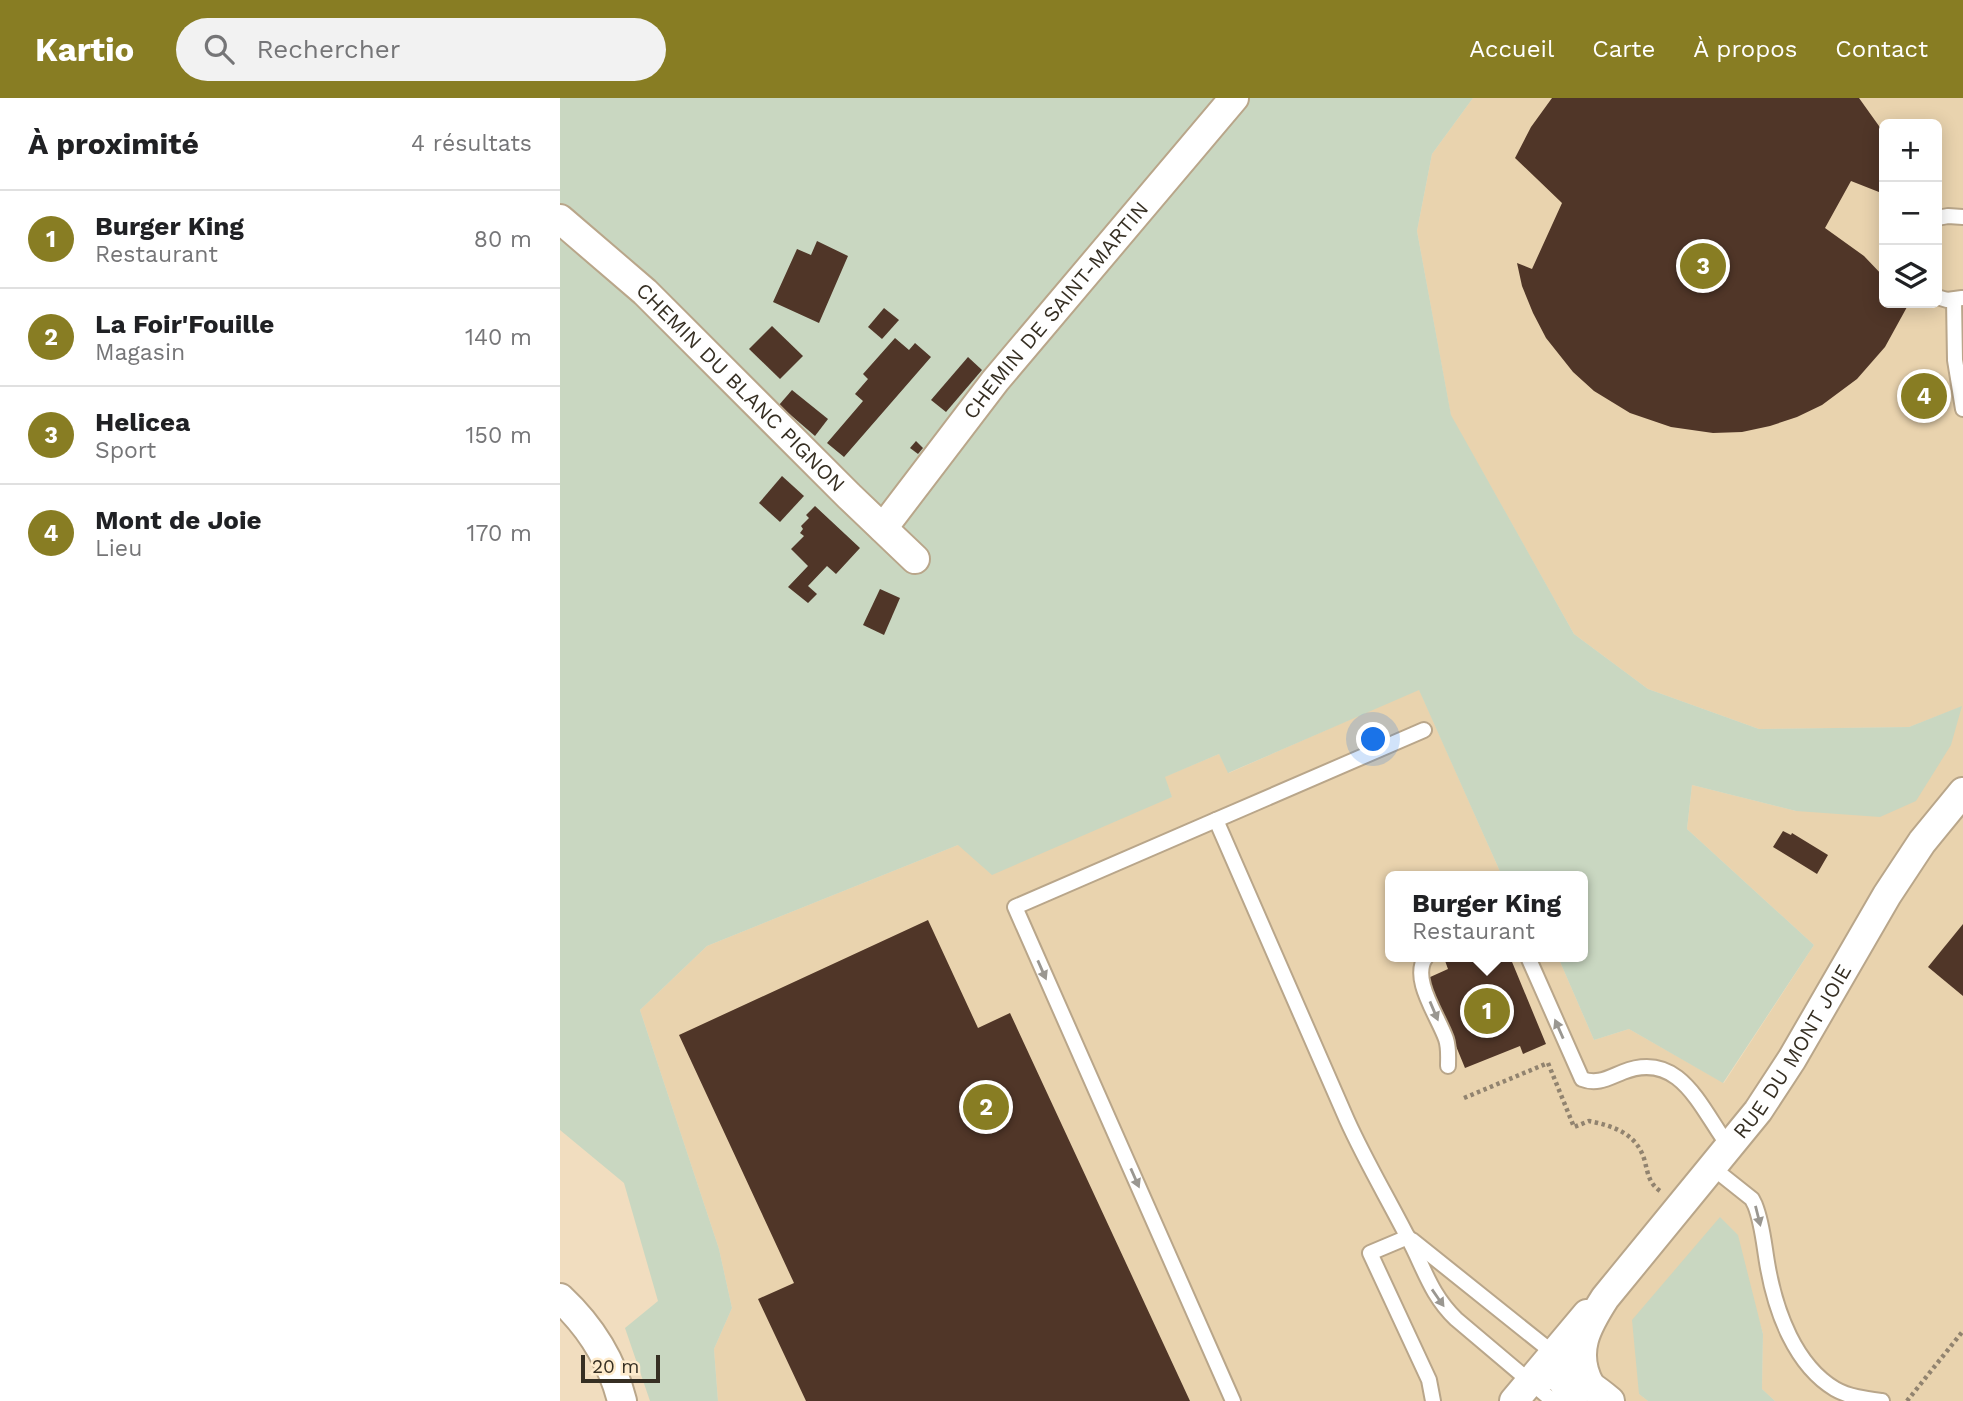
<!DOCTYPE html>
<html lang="fr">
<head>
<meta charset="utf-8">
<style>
  :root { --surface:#fff; --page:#f2f2f2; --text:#202124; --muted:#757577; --line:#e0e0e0; --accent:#887d23 }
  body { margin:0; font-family:"Work Sans",sans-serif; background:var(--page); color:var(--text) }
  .controls { position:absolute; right:21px; top:21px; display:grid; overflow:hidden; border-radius:10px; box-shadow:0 4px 18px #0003 }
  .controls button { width:63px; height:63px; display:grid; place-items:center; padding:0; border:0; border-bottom:2px solid var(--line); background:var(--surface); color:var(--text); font:35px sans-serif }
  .scale { position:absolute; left:21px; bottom:18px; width:79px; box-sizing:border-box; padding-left:7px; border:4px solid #362f23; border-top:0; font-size:19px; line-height:24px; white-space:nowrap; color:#362f23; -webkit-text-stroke:5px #feebcc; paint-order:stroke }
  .you { position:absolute; left:814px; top:642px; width:24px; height:24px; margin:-18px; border:5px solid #fff; border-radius:50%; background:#1a73e8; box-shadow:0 0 0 10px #1a73e833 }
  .badge { display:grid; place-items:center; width:46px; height:46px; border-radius:50%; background:var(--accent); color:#fff; font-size:23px; font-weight:700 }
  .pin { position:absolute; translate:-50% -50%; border:4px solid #fff; box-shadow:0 2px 7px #0006 }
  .popup { position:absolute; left:825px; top:773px; width:203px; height:91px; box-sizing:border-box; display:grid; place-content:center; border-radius:10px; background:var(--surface); filter:drop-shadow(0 2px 5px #0005); font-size:23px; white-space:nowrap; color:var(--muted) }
  .popup b { font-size:26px; color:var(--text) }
  .popup::after { content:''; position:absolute; left:50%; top:100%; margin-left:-14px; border:14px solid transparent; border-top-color:var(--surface) }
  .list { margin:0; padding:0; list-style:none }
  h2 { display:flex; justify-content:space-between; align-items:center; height:91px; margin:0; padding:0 28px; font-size:30px }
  h2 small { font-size:23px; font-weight:400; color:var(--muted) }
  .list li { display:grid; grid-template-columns:46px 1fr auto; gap:21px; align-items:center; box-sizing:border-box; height:98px; padding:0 28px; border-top:2px solid var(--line) }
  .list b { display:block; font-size:26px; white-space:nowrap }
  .list p { margin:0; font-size:23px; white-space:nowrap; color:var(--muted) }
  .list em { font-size:23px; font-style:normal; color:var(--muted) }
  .icon { flex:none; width:38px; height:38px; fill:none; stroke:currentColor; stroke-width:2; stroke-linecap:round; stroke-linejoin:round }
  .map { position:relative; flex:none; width:1403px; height:1303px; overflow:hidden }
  header { display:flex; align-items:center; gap:42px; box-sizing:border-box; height:98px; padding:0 35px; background:var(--accent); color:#fff }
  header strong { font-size:33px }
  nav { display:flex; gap:38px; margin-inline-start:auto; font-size:24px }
  .search { width:490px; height:63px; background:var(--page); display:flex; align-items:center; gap:18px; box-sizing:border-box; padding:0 24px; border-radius:38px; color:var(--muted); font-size:26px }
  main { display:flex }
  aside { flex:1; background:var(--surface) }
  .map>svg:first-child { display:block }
  .built { fill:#e9d3ae; fill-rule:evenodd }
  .green { fill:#c9d7c1 }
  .building { fill:#503628 }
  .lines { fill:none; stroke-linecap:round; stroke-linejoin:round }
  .lane-casing { stroke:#b9a68a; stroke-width:18 }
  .street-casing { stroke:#b9a68a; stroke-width:32 }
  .path { stroke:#91836f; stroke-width:4.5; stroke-dasharray:3.5 3.5; stroke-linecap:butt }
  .lane { stroke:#fff; stroke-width:14 }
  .street { stroke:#fff; stroke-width:28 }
  .oneway { fill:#9a9791 }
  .labels { text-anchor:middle; stroke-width:7; stroke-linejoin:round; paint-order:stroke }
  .street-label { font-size:21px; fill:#362f23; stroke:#feebcc }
</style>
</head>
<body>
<header>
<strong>Kartio</strong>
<div class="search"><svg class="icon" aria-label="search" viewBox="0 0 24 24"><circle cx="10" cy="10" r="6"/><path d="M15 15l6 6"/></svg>Rechercher</div>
<nav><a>Accueil</a><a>Carte</a><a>À propos</a><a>Contact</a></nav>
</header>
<main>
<aside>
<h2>À proximité<small>4 résultats</small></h2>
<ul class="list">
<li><span class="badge">1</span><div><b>Burger King</b><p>Restaurant</p></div><em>80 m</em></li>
<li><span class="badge">2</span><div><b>La Foir'Fouille</b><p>Magasin</p></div><em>140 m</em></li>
<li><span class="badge">3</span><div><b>Helicea</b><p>Sport</p></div><em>150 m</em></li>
<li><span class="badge">4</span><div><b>Mont de Joie</b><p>Lieu</p></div><em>170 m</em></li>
</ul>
</aside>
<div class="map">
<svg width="1403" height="1303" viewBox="0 0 1403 1303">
  <rect width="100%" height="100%" fill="#f1ddbf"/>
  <path class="built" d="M913,0H1403V1303H1215L1202,1291L1203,1236L1190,1190L1079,1296L1088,1303H158L154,1251L172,1210L159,1151L80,912L147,848L398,747L612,699L604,679L659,656L669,675L859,591L942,778H831V859H998L1034,942L1069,931L1164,985L1254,847L1127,731L1132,687L1236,713L1401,609L1349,629L1199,631L1088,591L1014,536L891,318L857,133L872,56ZM1324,26H1377V205H1324Z"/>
  <g class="green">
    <polygon points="0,0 913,0 872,56 857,133 891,317 1014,536 1088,591 1199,631 1349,629 1402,608 1391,647 1356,703 1320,719 1236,713 1132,687 1127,731 1254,847 1163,985 1069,931 1034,942 998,859 1023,859 1023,778 942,778 859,592 668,675 659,656 605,679 612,699 432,777 398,747 147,848 80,912 159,1151 172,1210 154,1251 158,1303 90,1303 65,1230 98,1203 64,1085 0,1032"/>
    <polygon points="1160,1119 1178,1137 1203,1236 1202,1291 1215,1303 1088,1303 1079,1296 1072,1222"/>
  </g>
  <g class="building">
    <polygon points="992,0 1299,0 1324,35 1324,96 1291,83 1265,130 1304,158 1324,179 1324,205 1344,205 1347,209 1325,249 1297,281 1262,307 1237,319 1210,328 1182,334 1153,335 1111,329 1070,315 1034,293 1013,274 986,240 973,215 962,188 957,165 972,171 1002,105 955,60 971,29"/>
    <polygon points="257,143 288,158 259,225 213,204 237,151 251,157"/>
    <polygon points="324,210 339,222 322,241 308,229"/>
    <polygon points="212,228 243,258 220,281 189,251"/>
    <polygon points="335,240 349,252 355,245 371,259 284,359 267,345 303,303 295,296 308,281 303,276"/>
    <polygon points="408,259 422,272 386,314 371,302"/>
    <polygon points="232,292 268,321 255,338 219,307"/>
    <polygon points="356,343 363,350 358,356 350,350"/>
    <polygon points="222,378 244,398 220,424 199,405"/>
    <polygon points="255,408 300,450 276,476 267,468 248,488 257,496 248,505 228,489 248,468 231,451 244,438 240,435 243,431 241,428 249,420 246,417"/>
    <polygon points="320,491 340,500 324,537 303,527"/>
    <polygon points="1223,733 1231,737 1232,735 1268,757 1257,776 1213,749"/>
    <polygon points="368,822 418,930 450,915 630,1303 246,1303 198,1201 234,1185 119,937"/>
    <polygon points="1403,826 1403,898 1368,869"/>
    <polygon points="887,859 950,859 986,946 963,956 960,948 905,970 868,880 888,871 884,860"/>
  </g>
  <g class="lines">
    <g class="lane-casing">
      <g id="lane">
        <polyline points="1377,120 1388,118 1403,119"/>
        <polyline points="1377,199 1387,202 1402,200"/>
        <polyline points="1394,202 1395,262 1403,311"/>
        <path d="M864,632L656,722L787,1022C805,1062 827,1099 847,1138C864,1169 870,1196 896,1221L993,1303"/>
        <polyline points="656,722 455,809 673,1303"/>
        <path d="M866,859C850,880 878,918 886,941C889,950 888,959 888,968"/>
        <path d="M968,859L1022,981C1037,987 1048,980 1063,974C1121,951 1141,1012 1170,1050"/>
        <path d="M1153,1070L1192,1101L1195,1107C1203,1127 1204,1149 1208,1170C1216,1214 1235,1267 1275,1291C1289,1299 1306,1301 1322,1303"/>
        <polyline points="848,1139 810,1155 869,1282 873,1303"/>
        <polyline points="852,1142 997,1258"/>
      </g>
    </g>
    <g class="street-casing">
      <g id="street">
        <path id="s1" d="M0,121L85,194L289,398L355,461"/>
        <path id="s2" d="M323,430L435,283L674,0"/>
        <path d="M0,1200C30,1228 52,1263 62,1303"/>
        <polyline points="1000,1263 1003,1284 1013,1303"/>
        <path d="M970,1283C1004,1268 1024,1281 1050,1303"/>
        <path id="s3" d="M1030,1287C1012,1254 1027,1228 1045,1200L1198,1013L1232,961L1327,797L1362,744L1403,694"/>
        <polyline points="954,1303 1027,1216"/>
      </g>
    </g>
    <g class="path">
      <path d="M904,1000L988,965L1014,1029L1029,1023C1054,1028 1078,1036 1085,1064C1088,1076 1089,1085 1100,1093"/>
      <polyline points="1347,1303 1403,1233"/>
    </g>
    <use href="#lane" class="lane"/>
    <use href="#street" class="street"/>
  </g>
  <defs><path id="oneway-solid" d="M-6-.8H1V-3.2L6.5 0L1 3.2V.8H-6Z" transform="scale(1.75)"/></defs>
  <g class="oneway">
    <use href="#oneway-solid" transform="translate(482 872) rotate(66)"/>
    <use href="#oneway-solid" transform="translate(874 913) rotate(67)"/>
    <use href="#oneway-solid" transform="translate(999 931) rotate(-114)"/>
    <use href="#oneway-solid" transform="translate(575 1080) rotate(66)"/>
    <use href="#oneway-solid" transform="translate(1198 1118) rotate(76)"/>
    <use href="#oneway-solid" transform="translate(878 1200) rotate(55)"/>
  </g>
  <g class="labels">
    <g class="street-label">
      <text dy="7" stroke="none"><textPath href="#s2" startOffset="278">CHEMIN DE SAINT-MARTIN</textPath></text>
      <text dy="7" stroke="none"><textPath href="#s1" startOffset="247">CHEMIN DU BLANC PIGNON</textPath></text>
      <text dy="7" stroke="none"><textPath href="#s3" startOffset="404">RUE DU MONT JOIE</textPath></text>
    </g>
  </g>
</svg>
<div class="controls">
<button>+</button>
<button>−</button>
<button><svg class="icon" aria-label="layers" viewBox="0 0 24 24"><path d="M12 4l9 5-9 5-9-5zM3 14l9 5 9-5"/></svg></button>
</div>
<div class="scale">20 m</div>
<div class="you"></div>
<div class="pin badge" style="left:927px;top:913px">1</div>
<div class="popup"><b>Burger King</b>Restaurant</div>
<div class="pin badge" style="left:426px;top:1009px">2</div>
<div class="pin badge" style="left:1143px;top:168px">3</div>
<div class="pin badge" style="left:1364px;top:298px">4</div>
</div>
</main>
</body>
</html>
